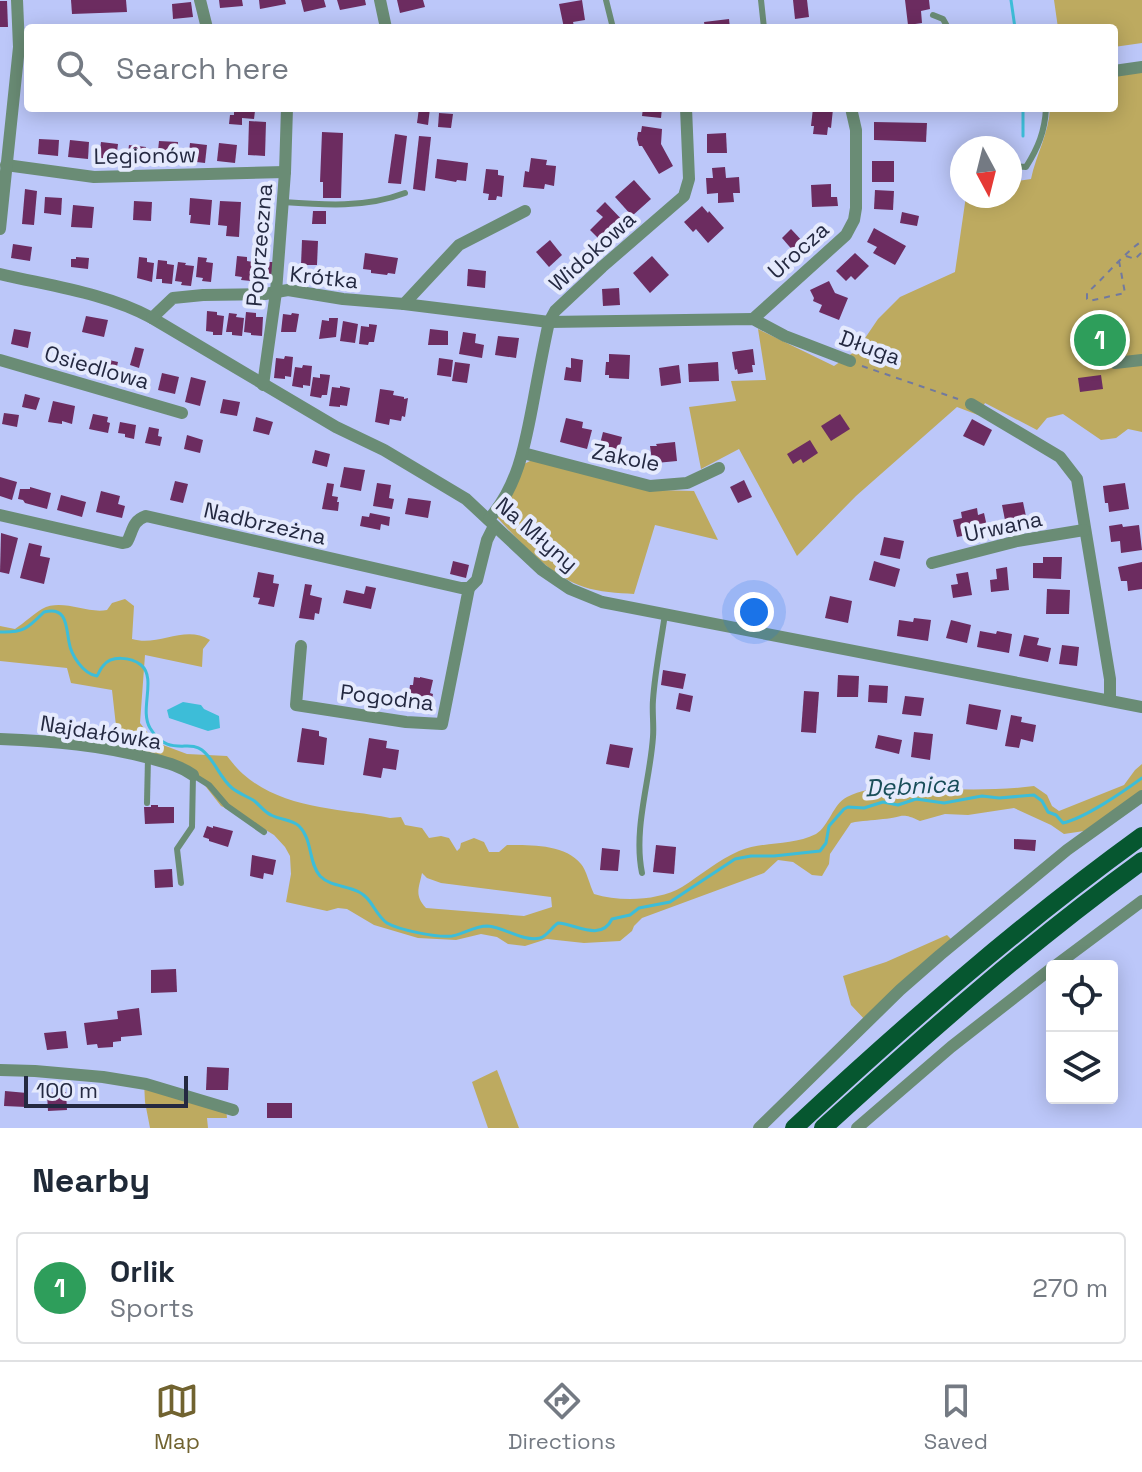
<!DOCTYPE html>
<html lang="en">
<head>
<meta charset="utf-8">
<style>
  :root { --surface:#fff; --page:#f6f6f7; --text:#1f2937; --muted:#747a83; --line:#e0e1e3; --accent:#716330 }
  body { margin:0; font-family:"Space Grotesk",sans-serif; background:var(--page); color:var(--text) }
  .controls { position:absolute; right:24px; bottom:24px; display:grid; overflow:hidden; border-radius:8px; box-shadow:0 4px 20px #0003 }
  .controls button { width:72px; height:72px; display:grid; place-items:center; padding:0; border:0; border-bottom:2px solid var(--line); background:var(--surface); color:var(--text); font:40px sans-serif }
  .compass { position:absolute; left:950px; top:136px; width:72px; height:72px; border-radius:50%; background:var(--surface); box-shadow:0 4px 20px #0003; rotate:173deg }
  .scale { position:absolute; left:24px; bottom:20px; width:164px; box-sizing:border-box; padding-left:8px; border:4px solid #242941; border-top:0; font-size:22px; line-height:28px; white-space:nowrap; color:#242941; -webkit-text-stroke:6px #e5eafd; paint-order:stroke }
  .you { position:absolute; left:754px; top:612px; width:28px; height:28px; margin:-20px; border:6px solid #fff; border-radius:50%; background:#1a73e8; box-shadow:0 0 0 12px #1a73e833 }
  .badge { display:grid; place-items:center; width:52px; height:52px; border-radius:50%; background:var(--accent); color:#fff; font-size:26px; font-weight:700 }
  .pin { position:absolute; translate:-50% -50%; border:4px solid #fff; box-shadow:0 2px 8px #0006 }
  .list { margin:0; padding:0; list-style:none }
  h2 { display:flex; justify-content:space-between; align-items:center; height:104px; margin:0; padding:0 32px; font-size:34px }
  h2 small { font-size:26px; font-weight:400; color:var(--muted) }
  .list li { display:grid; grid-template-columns:52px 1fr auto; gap:24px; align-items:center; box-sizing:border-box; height:112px; margin:0 16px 16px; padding:0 16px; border:2px solid var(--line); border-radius:8px }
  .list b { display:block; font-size:30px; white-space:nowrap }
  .list p { margin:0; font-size:26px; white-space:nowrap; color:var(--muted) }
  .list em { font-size:26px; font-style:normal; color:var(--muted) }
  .icon { flex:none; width:44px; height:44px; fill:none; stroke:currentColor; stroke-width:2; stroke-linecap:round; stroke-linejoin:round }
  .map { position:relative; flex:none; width:1142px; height:1128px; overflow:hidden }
  .search { position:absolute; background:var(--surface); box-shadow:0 4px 20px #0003; left:24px; right:24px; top:24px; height:88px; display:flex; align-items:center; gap:20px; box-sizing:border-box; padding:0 28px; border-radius:8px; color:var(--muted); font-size:30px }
  .sheet { height:232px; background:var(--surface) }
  nav { display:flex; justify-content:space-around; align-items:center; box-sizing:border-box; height:112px; border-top:2px solid var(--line); background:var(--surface); font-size:22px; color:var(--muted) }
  nav a { display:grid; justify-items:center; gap:4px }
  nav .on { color:var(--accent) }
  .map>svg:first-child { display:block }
  .green { fill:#bdaa60; fill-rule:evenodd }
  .water { fill:#3dbdd8 }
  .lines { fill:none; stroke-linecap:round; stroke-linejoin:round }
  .stream { stroke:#3dbdd8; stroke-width:3 }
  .building { fill:#6c2c60 }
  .path { stroke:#71799f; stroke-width:2; stroke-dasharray:6 6; stroke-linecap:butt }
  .lane { stroke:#6a8c75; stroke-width:6 }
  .street { stroke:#6a8c75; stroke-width:12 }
  .primary { stroke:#065730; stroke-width:18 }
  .labels { text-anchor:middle; stroke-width:8; stroke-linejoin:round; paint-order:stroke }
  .street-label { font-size:22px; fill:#242941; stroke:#e5eafd }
  .water-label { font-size:24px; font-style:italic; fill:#194e59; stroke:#e5eafd }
</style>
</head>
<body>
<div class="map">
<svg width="1142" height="1128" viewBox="0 0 1142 1128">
  <rect width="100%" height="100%" fill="#bcc7f9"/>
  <g class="green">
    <polygon points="1054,0 1142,0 1142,43 1114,47 1114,28 1058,28"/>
    <path d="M1142,71V432L1128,429L1116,438L1101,440L1063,414L1047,418L1037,430L985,403L978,415L957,407L856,496L797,556L739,449L701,469L689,407L736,401L731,381L766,380L758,329L834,366L857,350L878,319L900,297L955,272L966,196H1010V182L1031,179C1036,155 1049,133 1050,108H1114V76Z"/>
    <path d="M534,459L658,490L694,491L718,540L655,525L634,594C618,593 599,592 584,587C550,576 519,541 496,516L522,465Z"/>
    <path d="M125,599L134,606L132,639C159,647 185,624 210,640L203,649L202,667L145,655L140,723L155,742L187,754L227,756C232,762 237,769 243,774C284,810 340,808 390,818L401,817L405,825L422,828L429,838L441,836L449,838L457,851L460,848L461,843L474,838L484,842L489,852H499L507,845C530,845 565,844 581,864C586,869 590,886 594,894C620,902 658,901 682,887C701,875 718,860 739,851C763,841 792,846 816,834C829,826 833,804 847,797C871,784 899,790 924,789C961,789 998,791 1034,786L1047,795L1052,806L1059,811L1124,785L1135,770L1142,764V791L1084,831L1064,834L1051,825L1014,808L968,815L945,814L920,821C900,811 902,818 883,819C872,821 862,820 851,823L830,854L829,864L822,876L812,875L793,862L778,860L764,873L642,918L634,926L632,931L620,941L584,943L547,939L525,946L508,944L497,937L481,934L456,940L418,938L374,925L347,909L338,908L327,911L286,902L291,874L290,856L285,847L274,835L246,818L221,806L199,778L148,755L118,744L112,690L71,683L67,668L0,661V626L15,629C24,623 35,613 42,609C62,598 86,614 107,610L112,603ZM422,873L427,878L441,883L551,897L552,907L524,916L426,908C414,895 419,888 422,873Z"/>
    <polygon points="947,935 954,942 867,1022 851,1005 843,976 886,962"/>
    <polygon points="497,1070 519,1128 488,1128 472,1082"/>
    <polygon points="144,1082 226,1108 227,1118 207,1118 208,1128 150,1128 145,1102"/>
  </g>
  <polygon class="water" points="183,702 201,705 204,709 219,716 220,728 208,731 169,718 167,710"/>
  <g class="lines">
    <g class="stream">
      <polyline points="1011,0 1015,28"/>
      <polyline points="1023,136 1023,108"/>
      <path d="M0,632C24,633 28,628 44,612C67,606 66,626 69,642C71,655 83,674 97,676C99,673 100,669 103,666C111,655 131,657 141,665C157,678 139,710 150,728C168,758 189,739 202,750C215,760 219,777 232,788C238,793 246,796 253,800C259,804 264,812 271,815C280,820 292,819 299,826C313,840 308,862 320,876C331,887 346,885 359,892C372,898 375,915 387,923C399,930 438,938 452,936C464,934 475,926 487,926C505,927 522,942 540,938C547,936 552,927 558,923C576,924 601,942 612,919L630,915L639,908L670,902L735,859L751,856H774L820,851L826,843L829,826L844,809L848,807L864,808L883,802L898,805L916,799L944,803L982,796L999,798L1034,795L1042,801L1048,812L1056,815L1063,823C1085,818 1123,792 1142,778"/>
    </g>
  </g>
  <g class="building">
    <polygon points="71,0 126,0 127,12 72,14"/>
    <polygon points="219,0 242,0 243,6 220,8"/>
    <polygon points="259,0 285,0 286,4 260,9"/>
    <polygon points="301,0 324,0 326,7 304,12"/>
    <polygon points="337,0 365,0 366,5 340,10"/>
    <polygon points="397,0 423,0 425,7 400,13"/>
    <polygon points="582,0 585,20 573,22 574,26 564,28 559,4"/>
    <polygon points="793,0 807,0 809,17 795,19"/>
    <polygon points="905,0 929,0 930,9 921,11 922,23 908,25"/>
    <polygon points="0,1 7,1 8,27 0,27"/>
    <polygon points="191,2 193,17 173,19 172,4"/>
    <polygon points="729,19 730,28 705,28 704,22"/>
    <polygon points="419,108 430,108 428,125 417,123"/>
    <polygon points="643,108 662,108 661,118 642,116"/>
    <polygon points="813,108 833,109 831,128 828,127 827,135 813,134 814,126 811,126"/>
    <polygon points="234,110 255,111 254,119 242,118 242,125 229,124 230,115 234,115"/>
    <polygon points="439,113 453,114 451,128 438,127"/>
    <polygon points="249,121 266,122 265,156 248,155"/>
    <polygon points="874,122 927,123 926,142 874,140"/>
    <polygon points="642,126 662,129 661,144 673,166 659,174 642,146 639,146 637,139 638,132 641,132"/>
    <polygon points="322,132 343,133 341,198 323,198 323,182 320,182"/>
    <polygon points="726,133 727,153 707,153 707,134"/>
    <polygon points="395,134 407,136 401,184 388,183"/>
    <polygon points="419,136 431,137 425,191 413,189"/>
    <polygon points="39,139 59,140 58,156 38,154"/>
    <polygon points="70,140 89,142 88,159 68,157"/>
    <polygon points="159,141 178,142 176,162 157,160"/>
    <polygon points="101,142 118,144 116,160 99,158"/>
    <polygon points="190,143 207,145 205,163 188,161"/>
    <polygon points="219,143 237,145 235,163 217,161"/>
    <polygon points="129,145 146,147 144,164 127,162"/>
    <polygon points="531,158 547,160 546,165 556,166 554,186 545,184 544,189 523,187 525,171 529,172"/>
    <polygon points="437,159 468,163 466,181 457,180 456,182 435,178"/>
    <rect x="872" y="161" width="22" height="21"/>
    <polygon points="725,167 726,178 739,177 740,193 733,193 734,202 718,203 718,193 707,194 706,178 713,178 712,168"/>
    <polygon points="486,169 498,170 498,175 504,176 502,197 497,196 496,200 488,200 489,194 483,193"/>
    <polygon points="634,180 651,199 632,216 615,197"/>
    <polygon points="831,184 831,197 837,197 838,206 812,207 811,185"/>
    <polygon points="25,189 37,191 34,225 22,224"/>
    <polygon points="875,190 894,191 893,210 874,209"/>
    <polygon points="45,197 62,198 61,215 44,213"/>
    <polygon points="190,198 212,200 210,225 190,223 191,215 189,215"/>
    <polygon points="134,201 152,202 151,221 133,220"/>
    <polygon points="220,201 241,202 239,237 226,236 227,226 218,225"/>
    <polygon points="605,202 627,225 620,232 622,234 615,241 613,239 606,246 590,230 603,217 596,211"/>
    <polygon points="73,205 94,207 92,228 71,227"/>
    <polygon points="702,206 708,213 709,211 724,228 708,243 696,229 693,232 684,222"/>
    <polygon points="313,211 326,211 326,224 312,224"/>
    <polygon points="902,212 919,216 917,226 900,223"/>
    <polygon points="874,228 906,246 895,265 873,253 877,247 867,242"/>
    <polygon points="791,229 805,244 795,253 782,238"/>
    <polygon points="302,240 318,241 317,265 301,265"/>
    <polygon points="550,240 562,255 549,267 536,252"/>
    <polygon points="13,244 32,247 30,261 11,258"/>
    <polygon points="365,253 398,258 395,274 388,273 387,275 371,273 371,270 363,269"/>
    <polygon points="855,253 869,266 855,280 851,276 846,281 836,271"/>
    <polygon points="237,256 247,257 247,261 253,262 251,281 241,280 242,277 235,276"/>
    <polygon points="652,256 669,275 650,293 633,273"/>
    <polygon points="76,257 89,258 88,269 71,267 71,259 76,259"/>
    <polygon points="139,257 147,258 147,262 154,263 152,282 137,278"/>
    <polygon points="198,257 207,258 206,262 213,263 211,282 202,281 203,278 196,277"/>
    <polygon points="257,257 267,258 267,262 273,262 271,281 254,276"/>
    <polygon points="158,260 167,261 167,264 174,265 172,284 162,283 162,279 156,279"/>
    <polygon points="178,262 186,263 185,265 194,266 191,286 181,285 182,282 175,281"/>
    <polygon points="468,269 486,271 485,288 467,286"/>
    <polygon points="829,281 835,293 848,298 839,320 819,312 822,305 813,301 814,298 810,290"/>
    <polygon points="619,288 620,305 603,306 602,289"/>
    <polygon points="207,311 217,312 217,315 224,316 222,335 213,335 213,332 206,331"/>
    <polygon points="246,312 256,313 256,317 263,317 262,336 251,335 251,333 244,332"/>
    <polygon points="229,313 237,314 236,317 244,318 242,336 232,335 232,332 226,332"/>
    <polygon points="292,313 299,314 296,332 281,332 283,314 291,315"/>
    <polygon points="86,316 108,320 104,337 82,332"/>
    <polygon points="329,318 338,318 336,337 319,339 322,320 329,321"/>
    <polygon points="343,321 358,324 355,343 340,341"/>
    <polygon points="369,324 377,325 374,342 369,342 368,345 359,344 361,326 369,327"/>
    <polygon points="14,329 31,332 28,348 11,344"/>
    <polygon points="430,329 448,331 448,345 428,345"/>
    <polygon points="463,332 476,334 475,343 484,345 482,358 459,354"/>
    <polygon points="498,336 519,338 516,358 495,355"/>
    <polygon points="135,347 144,349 139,368 130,365"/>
    <polygon points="753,349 755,365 752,365 753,372 738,374 737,369 735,370 732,352"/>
    <polygon points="609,354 630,355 629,379 609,378 609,375 605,375 606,362 609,362"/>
    <polygon points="285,356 293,357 291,377 285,376 285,379 274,378 276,358 284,359"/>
    <polygon points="100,358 118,362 116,371 98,367"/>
    <polygon points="439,358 453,360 451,377 437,375"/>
    <polygon points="571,358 583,360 581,382 564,380 566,367 571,368"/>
    <polygon points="455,362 470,364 467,383 452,381"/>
    <polygon points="718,362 719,381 689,382 688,364"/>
    <polygon points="303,365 312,366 310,386 303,385 303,388 292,386 295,367 302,368"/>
    <polygon points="679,365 681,383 661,386 659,368"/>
    <polygon points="162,373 179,377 175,394 158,390"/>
    <polygon points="320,374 330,375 327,395 322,395 321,398 310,396 313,377 320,378"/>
    <polygon points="1101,375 1103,389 1080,392 1078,378"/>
    <polygon points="191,377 206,381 200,406 185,402"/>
    <polygon points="340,386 350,388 347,406 340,405 340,407 329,406 332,387 340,388"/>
    <polygon points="380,389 394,391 393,395 404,397 404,399 408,398 405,417 402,416 401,421 390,419 389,425 375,422"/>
    <polygon points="25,394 40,398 36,410 22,407"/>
    <polygon points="223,399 240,402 237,416 220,413"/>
    <polygon points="53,401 75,406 72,424 62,421 62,424 48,422"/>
    <polygon points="4,413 19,415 17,427 2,424"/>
    <polygon points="93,414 108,417 107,422 110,423 108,433 89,429"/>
    <polygon points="840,414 850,429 831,441 821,426"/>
    <polygon points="256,417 273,422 269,435 253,431"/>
    <polygon points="566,418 583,422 582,428 592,430 587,449 560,442"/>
    <polygon points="972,419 992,430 984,446 963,436"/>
    <polygon points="120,422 136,425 134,439 125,437 125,434 118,433"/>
    <polygon points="149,427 159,429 158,436 162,437 160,446 145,443"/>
    <polygon points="603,432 622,437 617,457 598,452"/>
    <polygon points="187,435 203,440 200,453 184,449"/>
    <polygon points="810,440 818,453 803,463 801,459 793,464 787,454"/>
    <polygon points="675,442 677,461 656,463 656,460 652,461 650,446 657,446 656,444"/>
    <polygon points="315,450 330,454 327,467 312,463"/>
    <polygon points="344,467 365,470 361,491 340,487"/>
    <polygon points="0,477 17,482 12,500 0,496"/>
    <polygon points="744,480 752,497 738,503 730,487"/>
    <polygon points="175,481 188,484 183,503 170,500"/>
    <polygon points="327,483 334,484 332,496 338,497 337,502 339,502 338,511 322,509"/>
    <polygon points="377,483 391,485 389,498 394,499 392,509 373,506"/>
    <polygon points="1125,483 1129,509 1109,512 1108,503 1105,503 1103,486"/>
    <polygon points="30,487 51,493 47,509 25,503 23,500 18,499 20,489 30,489"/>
    <polygon points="101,491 120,496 118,504 125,506 122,518 96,512"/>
    <polygon points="61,495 86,502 82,517 57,510"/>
    <polygon points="408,498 431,501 428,518 405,514"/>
    <polygon points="1023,502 1027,521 1006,525 1002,505"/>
    <polygon points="977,508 978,515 984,513 988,531 957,537 953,520 962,518 961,512"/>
    <polygon points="370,513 390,517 389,526 381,524 380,530 360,526 362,516 369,517"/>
    <polygon points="1122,524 1123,527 1139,525 1142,550 1121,553 1120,541 1111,542 1109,526"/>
    <polygon points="1,533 18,538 9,574 0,572"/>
    <polygon points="884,537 904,541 900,559 880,555"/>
    <polygon points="29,543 42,546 40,556 50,558 44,584 20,578"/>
    <polygon points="1043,557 1062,557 1061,579 1033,578 1033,563 1043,563"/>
    <polygon points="453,561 469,565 466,578 450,574"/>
    <polygon points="874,561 900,569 895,587 869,580"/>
    <polygon points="1142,562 1142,589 1128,591 1127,581 1121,581 1118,567"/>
    <polygon points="1007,567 1009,590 991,592 990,580 997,579 996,569"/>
    <polygon points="258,572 274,575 273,583 279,584 274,607 258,604 260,598 253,597"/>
    <polygon points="968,572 972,595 953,598 951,585 958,584 956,574"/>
    <polygon points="305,584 312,585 310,595 322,598 319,614 315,613 314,620 299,618"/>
    <polygon points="366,586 376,588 371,609 343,603 346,590 364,594"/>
    <polygon points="1047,589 1070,590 1069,614 1046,614"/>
    <polygon points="830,596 852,601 848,623 825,618"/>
    <polygon points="914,618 931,620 928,641 897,636 899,620 913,622"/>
    <polygon points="951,620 971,625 967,643 946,638"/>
    <polygon points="980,631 996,634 997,631 1012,634 1009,653 977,647"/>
    <polygon points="1024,635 1039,638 1037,645 1051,648 1048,662 1019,656"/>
    <polygon points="1062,645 1079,647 1077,666 1059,664"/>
    <polygon points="663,670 686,674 683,689 661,685"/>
    <polygon points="838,675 859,676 858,697 837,697"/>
    <polygon points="414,677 420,678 420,677 433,680 430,693 433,694 431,704 408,700 410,685 413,685"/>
    <polygon points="869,685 888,686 887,703 868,702"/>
    <polygon points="804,691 819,692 816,733 801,732"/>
    <polygon points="679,693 693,696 690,712 676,709"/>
    <polygon points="905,696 924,698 921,716 902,714"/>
    <polygon points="969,704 1001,710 997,730 966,724"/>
    <polygon points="1011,715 1022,717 1021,722 1036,725 1033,742 1021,739 1019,748 1005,746"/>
    <polygon points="302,728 319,731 319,736 327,738 324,765 297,762"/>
    <polygon points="914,732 933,734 930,760 911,757"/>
    <polygon points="878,735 902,740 899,754 875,748"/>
    <polygon points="369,738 387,741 386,748 399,750 396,770 383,768 381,778 363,775"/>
    <polygon points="610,744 633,748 629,768 606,764"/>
    <polygon points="151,805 158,805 158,807 174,807 174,823 145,824 144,807 151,807"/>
    <polygon points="207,826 213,828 213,826 233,831 228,847 209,841 209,839 203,837"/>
    <polygon points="1014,839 1036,840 1035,851 1014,849"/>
    <polygon points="656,845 676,847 674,874 653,872"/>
    <polygon points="602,848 620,850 618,871 600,870"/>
    <polygon points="252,855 276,860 273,875 264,873 263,879 250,876"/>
    <polygon points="172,869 173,887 155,888 154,870"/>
    <polygon points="176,969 177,992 151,993 151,970"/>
    <polygon points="139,1008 142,1035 121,1037 121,1041 113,1042 113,1047 98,1048 97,1044 87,1045 84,1023 118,1019 117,1011"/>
    <polygon points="66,1031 68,1048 47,1050 44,1033"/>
    <polygon points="207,1067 229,1068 228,1090 206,1090"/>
    <polygon points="5,1091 27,1093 26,1107 4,1106"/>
    <polygon points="66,1092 67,1110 48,1111 47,1093"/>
    <rect x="267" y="1103" width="25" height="15"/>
  </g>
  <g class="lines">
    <g class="path">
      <polyline points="1126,256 1135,259 1142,252"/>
      <path d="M1119,261L1125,293L1089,301L1087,299V293C1106,276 1122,255 1142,241"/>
      <polyline points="862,366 958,399"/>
    </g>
    <g class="lane">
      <polyline points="606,0 613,28"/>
      <polyline points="761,0 764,28"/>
      <polyline points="933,15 943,19 948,28"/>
      <path d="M1014,166L1026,167C1038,148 1045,131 1046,108"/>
      <path d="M283,202C324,205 366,208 405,193"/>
      <polyline points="147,803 148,758"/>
      <path d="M642,873C633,829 650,781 653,737C654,725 652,712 653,700C655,671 661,642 665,614"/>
      <polyline points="181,883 177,849 192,827 193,775 209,785 227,806 264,832"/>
    </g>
    <g class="street">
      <polyline points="200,0 207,28"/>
      <polyline points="380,0 386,28"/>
      <polyline points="1114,71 1142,67"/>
      <polyline points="6,165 94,177 285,172"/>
      <polyline points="0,229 19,47 17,0"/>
      <path d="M0,274C51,286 106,293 152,318L336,427L384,450L466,499L542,570L570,589L602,602L1142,707"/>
      <polyline points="404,304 459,245 525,211"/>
      <polyline points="152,318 173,298 203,295 265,294 288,290 343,299 404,304 549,322 753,319 785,336 850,361"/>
      <polyline points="753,319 846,235 854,220 856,208 856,130 851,108"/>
      <polyline points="0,360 182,413"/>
      <polyline points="1115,363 1142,360"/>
      <polyline points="263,385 276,292 285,172 287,108"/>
      <polyline points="971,404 1060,457 1077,479 1110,679 1110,699"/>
      <polyline points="523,453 650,486 687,483 719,468"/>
      <path d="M0,515L122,543L127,542C133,531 132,521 146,516L461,588H469L477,580L487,540L494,526"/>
      <path d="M489,519C518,486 525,445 533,403C538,376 543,349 549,322L555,311L602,267L684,196L689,179L686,108"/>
      <polyline points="932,563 1017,541 1084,530"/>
      <polyline points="301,646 296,705 406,722 442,724 469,588"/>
      <path d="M0,739C52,741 103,745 153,759C168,763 180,766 193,775"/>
      <polyline points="1055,966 1142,901"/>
      <polyline points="0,1070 35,1071 103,1077 146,1084 233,1110"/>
      <polyline points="759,1128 900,990 940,955 1067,850 1142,796"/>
      <polyline points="857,1128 951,1047 1052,968"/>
    </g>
    <g class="primary">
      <path d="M794,1128C905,1025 1019,925 1142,836"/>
      <path d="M823,1128C926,1034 1029,943 1142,861"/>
    </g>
  </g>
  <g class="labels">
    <g class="street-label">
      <text transform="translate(145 155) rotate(-1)" y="8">Legionów</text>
      <text transform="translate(259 245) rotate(-85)" y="8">Poprzeczna</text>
      <text transform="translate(798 250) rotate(-42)" y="8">Urocza</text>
      <text transform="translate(592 251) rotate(-42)" y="8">Widokowa</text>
      <text transform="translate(324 277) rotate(6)" y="8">Krótka</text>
      <text transform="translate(870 347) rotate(20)" y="8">Długa</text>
      <text transform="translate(97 367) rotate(16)" y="8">Osiedlowa</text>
      <text transform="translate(626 457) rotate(11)" y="8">Zakole</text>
      <text transform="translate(265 523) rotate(13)" y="8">Nadbrzeżna</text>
      <text transform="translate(1003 526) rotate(-12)" y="8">Urwana</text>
      <text transform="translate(537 534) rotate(41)" y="8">Na Młyny</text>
      <text transform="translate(387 697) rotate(7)" y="8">Pogodna</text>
      <text transform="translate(101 732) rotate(9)" y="8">Najdałówka</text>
    </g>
    <g class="water-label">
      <text transform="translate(912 786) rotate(-3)" y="8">Dębnica</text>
    </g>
  </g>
</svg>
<div class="controls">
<button><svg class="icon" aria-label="locate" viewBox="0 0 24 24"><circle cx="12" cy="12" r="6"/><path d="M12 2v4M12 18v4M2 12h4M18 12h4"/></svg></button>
<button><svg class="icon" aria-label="layers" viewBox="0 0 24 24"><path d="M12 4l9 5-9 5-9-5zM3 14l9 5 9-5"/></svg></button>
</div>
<svg class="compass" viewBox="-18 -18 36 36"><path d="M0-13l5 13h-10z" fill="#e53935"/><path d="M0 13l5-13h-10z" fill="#747a83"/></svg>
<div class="scale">100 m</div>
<div class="you"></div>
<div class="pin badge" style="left:1100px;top:340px;background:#2e9e5b">1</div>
<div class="search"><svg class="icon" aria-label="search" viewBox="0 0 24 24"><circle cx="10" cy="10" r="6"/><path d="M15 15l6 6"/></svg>Search here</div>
</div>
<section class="sheet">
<h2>Nearby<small></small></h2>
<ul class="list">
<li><span class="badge" style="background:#2e9e5b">1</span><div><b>Orlik</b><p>Sports</p></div><em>270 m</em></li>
</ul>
</section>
<nav>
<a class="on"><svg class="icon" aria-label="map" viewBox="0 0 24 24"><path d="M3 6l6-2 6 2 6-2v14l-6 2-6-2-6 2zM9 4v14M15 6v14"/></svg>Map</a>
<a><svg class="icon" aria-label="directions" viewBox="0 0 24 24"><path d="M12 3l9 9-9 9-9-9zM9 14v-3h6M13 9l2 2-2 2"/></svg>Directions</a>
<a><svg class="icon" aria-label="saved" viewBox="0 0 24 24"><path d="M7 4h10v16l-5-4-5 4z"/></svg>Saved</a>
</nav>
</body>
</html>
